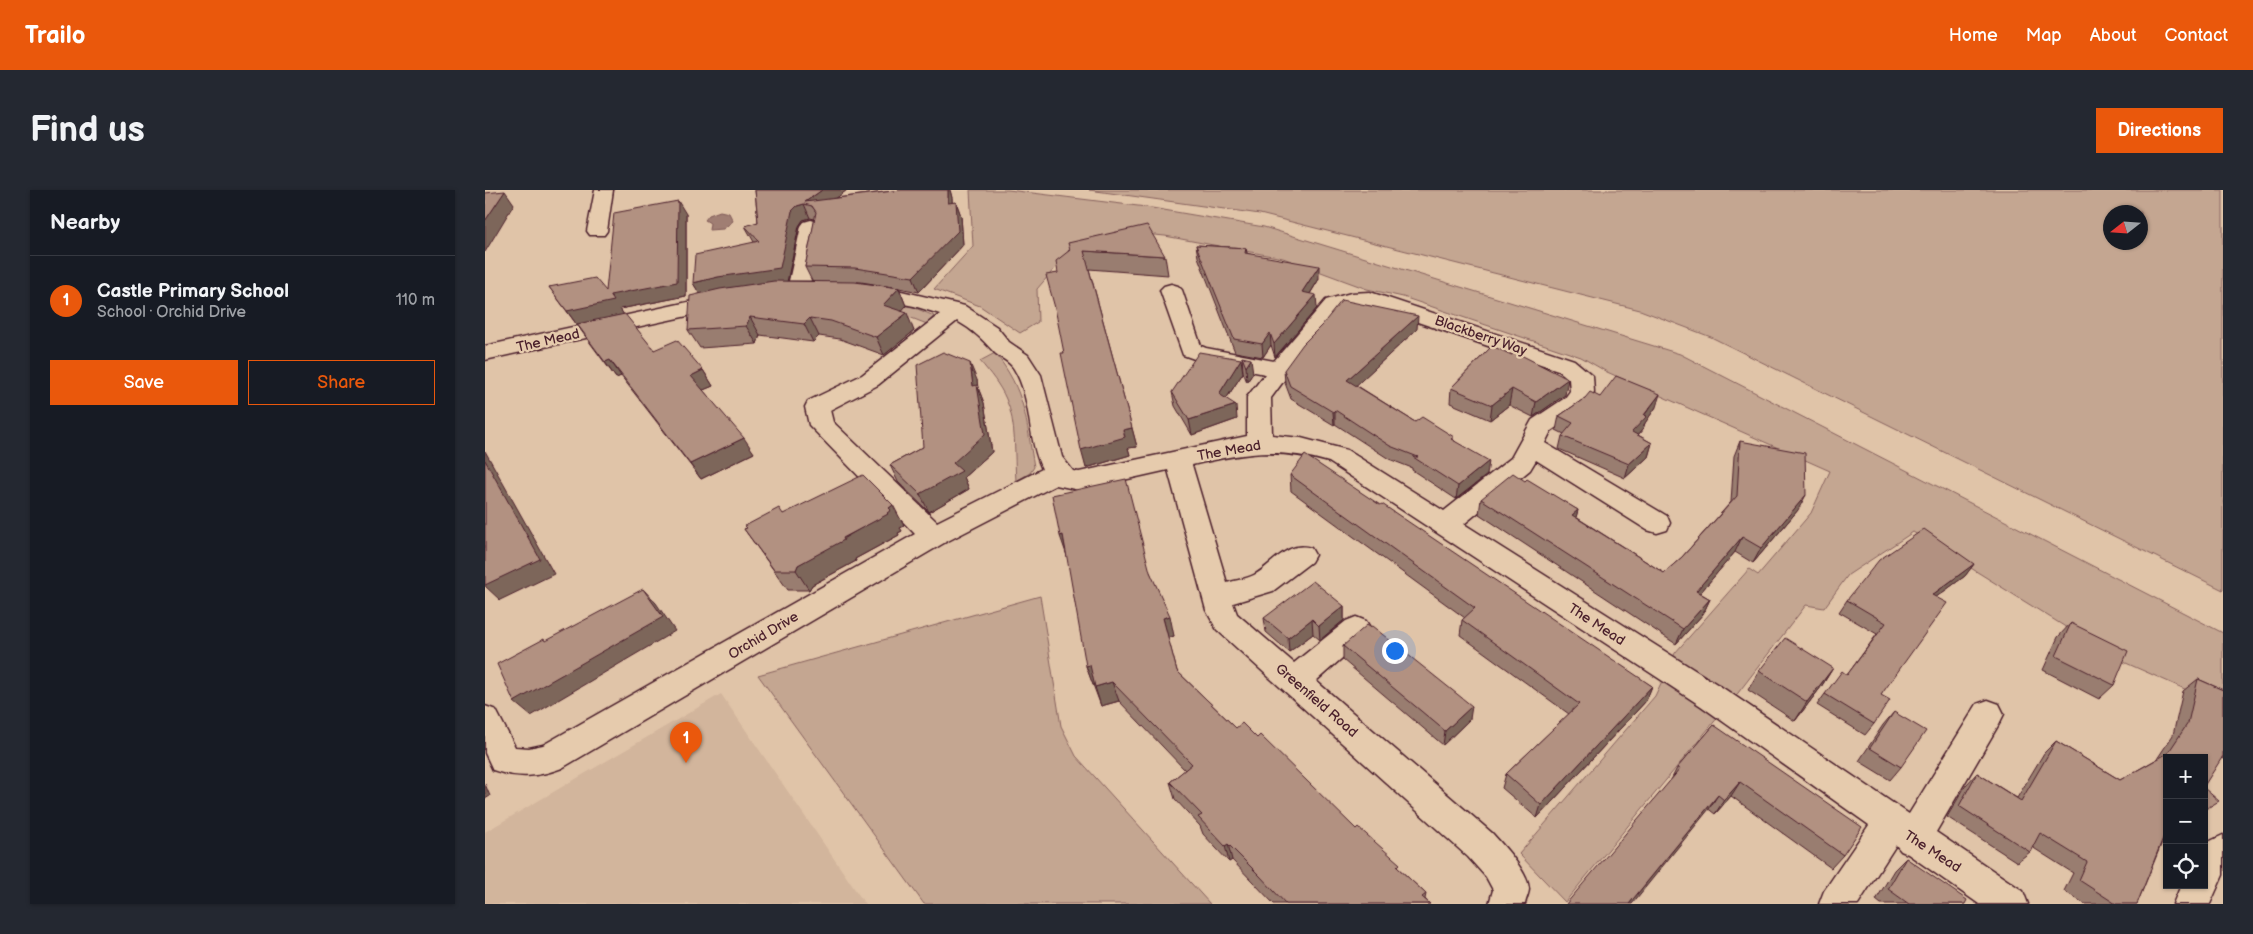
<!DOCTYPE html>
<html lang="en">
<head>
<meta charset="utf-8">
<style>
  :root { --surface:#171b24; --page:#242831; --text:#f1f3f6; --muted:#9ea1a6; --line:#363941; --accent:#ea580c }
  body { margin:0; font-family:"Balsamiq Sans",sans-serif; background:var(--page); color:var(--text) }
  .controls { position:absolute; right:15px; bottom:15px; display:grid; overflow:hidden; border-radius:0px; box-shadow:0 1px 4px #0004 }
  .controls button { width:45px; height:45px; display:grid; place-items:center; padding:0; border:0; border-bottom:1px solid var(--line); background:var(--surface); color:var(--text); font:25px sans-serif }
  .compass { position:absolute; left:1618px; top:15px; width:45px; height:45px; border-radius:50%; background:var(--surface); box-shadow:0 1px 4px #0004; rotate:253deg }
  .you { position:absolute; left:909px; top:460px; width:18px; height:18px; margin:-12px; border:4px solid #fff; border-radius:50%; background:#1a73e8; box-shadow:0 0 0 8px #1a73e833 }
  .badge { display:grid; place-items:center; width:32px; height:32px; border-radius:50%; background:var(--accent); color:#fff; font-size:16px; font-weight:700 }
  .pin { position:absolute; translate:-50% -41px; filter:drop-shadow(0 1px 2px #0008) }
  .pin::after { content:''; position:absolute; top:26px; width:18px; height:15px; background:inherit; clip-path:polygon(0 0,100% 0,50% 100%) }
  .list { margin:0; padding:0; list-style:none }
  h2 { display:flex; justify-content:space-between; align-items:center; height:65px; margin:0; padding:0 20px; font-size:21px }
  h2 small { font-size:16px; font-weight:400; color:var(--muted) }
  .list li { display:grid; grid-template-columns:32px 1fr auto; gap:15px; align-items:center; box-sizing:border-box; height:90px; padding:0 20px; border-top:1px solid var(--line) }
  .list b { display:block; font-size:19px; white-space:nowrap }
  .list p { margin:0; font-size:16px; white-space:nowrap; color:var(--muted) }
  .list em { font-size:16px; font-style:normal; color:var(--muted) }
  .actions { display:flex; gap:10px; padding:15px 20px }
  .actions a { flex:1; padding:11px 0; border:1px solid var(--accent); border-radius:0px; text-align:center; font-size:18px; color:var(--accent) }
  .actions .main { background:var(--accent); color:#fff }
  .icon { flex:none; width:28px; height:28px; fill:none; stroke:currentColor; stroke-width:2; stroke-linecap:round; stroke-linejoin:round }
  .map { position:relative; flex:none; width:1738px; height:714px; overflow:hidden; border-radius:0px }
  header { display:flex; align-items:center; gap:30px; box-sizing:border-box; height:70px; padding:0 25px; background:var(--accent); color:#fff }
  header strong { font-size:24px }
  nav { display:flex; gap:28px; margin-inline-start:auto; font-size:18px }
  .intro { display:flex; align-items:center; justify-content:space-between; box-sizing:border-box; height:120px; padding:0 30px }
  h1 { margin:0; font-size:35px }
  .button { padding:12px 22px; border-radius:0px; background:var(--accent); color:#fff; font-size:18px; font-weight:700 }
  main { display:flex; gap:30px; padding:0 30px }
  aside { flex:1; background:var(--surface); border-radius:0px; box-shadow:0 1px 4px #0004 }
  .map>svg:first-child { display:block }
  .built { fill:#d2b59c }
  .green { fill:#c4a691; stroke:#87625e; fill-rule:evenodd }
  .water { fill:#a07e73; stroke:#7e5856 }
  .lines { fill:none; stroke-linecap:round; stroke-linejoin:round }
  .minor-casing { stroke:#4a1f2b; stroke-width:3 }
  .minor { fill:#e6cbad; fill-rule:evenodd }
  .wall { fill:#997d6f; stroke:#4a1f2b; fill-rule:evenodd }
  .shaded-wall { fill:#7d665a; stroke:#4a1f2b }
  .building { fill:#b29181; stroke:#4a1f2b }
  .labels { text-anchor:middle; stroke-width:4.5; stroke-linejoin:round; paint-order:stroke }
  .street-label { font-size:14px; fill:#4a1f2b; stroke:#e6cbad }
</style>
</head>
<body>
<header>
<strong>Trailo</strong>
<nav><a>Home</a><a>Map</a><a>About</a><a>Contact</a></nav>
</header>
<div class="intro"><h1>Find us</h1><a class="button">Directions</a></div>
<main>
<aside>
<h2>Nearby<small></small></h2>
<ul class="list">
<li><span class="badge">1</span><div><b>Castle Primary School</b><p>School · Orchid Drive</p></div><em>110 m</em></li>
</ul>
<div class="actions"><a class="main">Save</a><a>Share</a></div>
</aside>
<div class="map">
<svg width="1738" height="714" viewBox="0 0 1738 714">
  <rect width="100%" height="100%" fill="#e0c4a8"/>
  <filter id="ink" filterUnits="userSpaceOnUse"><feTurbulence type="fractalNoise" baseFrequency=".02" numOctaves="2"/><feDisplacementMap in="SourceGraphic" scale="10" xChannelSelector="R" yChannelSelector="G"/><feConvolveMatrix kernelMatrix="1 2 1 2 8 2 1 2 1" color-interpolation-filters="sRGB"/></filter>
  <g filter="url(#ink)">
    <polygon class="built" points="236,504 380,714 0,714 0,642"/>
    <g class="green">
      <polygon points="485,0 523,0 661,17 779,37 1195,164 1738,443 1738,516 1632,469 1428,342 1363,385 1339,418 1321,415 1253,503 1080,712 1034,664 1170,506 1190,463 1264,379 1273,385 1326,323 1345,281 1122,182 1096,167 918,107 882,99 798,68 680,46 649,43 577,70 552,99 553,132 535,143 495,116 449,99 488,56"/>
      <path d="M604,0H1738V400L1226,147L1155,120L775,24ZM1626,22H1656V52H1626Z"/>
      <polygon points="375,108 428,117 449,126 442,134"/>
      <path d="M510,163C541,202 541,230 549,277L545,283L531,291C529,265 532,233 521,209C515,195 505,183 495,171Z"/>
      <polygon points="555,406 576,536 591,566 725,714 439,714 273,485"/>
    </g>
    <polygon class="water" points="235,21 244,23 248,31 238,39 224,40 225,33 220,30 224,25"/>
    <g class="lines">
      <g class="minor-casing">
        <g id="minor">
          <polygon points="110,0 128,0 122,41 119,45 105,45 102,41"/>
          <polygon points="326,30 333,32 336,36 324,100 320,104 313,106 306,104 302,100 316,36 319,32"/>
          <path d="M686,94L693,96L697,100L716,156L721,158L789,171L841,110L866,103L885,102L1089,170L1108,186L1109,202L1096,220L1066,241L1060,253L1182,326L1185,333L1182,340L1172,343L1162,340L1051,270L1045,280L979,334L1238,498L1424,624L1492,514L1503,510L1514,514L1519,524L1514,534L1451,642L1538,701L1543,714H1494L1423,664L1416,661L1411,655L1373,714H1334L1339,701L1384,635L1216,516L844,272C791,257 759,263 707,275L742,393C751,390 761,389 769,385C788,375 802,350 826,358L830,365L826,372L788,401L748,413L752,424L809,473L861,431L871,427L881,431L886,439L881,447L831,491L1007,643C1018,655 1043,682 1044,699C1044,703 1041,709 1040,714H1004L1008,700L1001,687L983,667L732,440L721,420L683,280L594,300L571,295L459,353L77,578C53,587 33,589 8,580L0,563V516L11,520L30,557L44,558L58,555L430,344L324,235L320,217L323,211L377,185L455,124L429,116L373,105L369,101L373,97L380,95L412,100L480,116L512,137L524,152L543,165L556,185L577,267L588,281L594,282L762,246V207L780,184L715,171L698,165L675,100L679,96ZM869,115H883L1073,180L1084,189L1085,201L1080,208L1047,230L1026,268L959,321L862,260L816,248L787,245L786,208L817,166L836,147L857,120ZM472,131C488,140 497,149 508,161C514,168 524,170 529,179C547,208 542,248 557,279L452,332L348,232L345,220L393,195Z"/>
          <polygon points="240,104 248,105 251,110 248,115 207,125 0,170 0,156"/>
          <polygon points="1738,645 1738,685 1725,714 1688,714 1696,695 1719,695 1719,654"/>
        </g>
      </g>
      <use href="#minor" class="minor"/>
    </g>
    <g class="wall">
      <path d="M270,0H362L351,8L416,0H465L467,8V13L471,12L476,26L478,55L434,102L414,98L421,116L416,121L429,141L399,165L355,149L334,146L328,152L275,145L272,154L215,158L203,140L215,104L208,93L269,52L260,36L273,32ZM325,28L330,29L320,77L327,91H303L314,36L318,30ZM372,92H376L414,98Z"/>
      <polygon points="201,24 201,106 135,119 139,125 169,160 218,180 228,196 218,200 269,263 216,289 136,186 131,188 64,97 121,101"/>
      <polygon points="711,55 761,58 762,63 834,89 825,104 832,118 790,167 786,155 778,167 750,162 713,67"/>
      <polygon points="584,60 680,66 683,85 604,79 652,257 643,258 645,265 601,278 579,163 573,83"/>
      <polygon points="932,139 871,195 930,232 969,250 1002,285 971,309 927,280 927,278 904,269 850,234 849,235 806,209 800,193 799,180"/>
      <polygon points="1007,156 1080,205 1048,227 1024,215 1005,230 965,213 966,198"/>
      <polygon points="757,167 768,183 762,192 758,182"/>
      <polygon points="758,183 741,209 752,229 707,245 690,216 687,202"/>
      <polygon points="492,190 492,195 499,213 507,262 479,287 484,299 444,322 413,292 405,275 438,257"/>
      <polygon points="1115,207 1171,217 1160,233 1158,239 1153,245 1167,253 1163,267 1140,288 1074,259 1077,246 1079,244 1071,240 1074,226 1100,208"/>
      <polygon points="1255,251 1313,320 1268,373 1250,362 1215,403 1225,409 1218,424 1191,454 994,324 996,309 1040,291 1093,320 1091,327 1179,383 1197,367 1246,312 1249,266"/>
      <polygon points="805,285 1167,496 1161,511 1052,628 1017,598 1021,584 1084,524 975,445 977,430 980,428 806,301"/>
      <polygon points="298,324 419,336 415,338 417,341 413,343 414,345 370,369 371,371 327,395 324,400 303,400 259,339"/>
      <polygon points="1489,374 1480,386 1451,407 1396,505 1389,534 1380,545 1332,515 1340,504 1362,485 1392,444 1354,422 1362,410"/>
      <polygon points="665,382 689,446 683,448 692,481 751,538 871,639 941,704 940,709 945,714 789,714 747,670 744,672 718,644 715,636 690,609 685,592 700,580 634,511 616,516 601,476"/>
      <polygon points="859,416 859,430 835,450 828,444 804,462 781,442 779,428"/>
      <polygon points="1586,433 1629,495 1614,509 1558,480 1573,447"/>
      <polygon points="858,456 985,529 958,555 858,470"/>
      <polygon points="1348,478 1336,497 1310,531 1263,500 1274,481"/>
      <polygon points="1713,489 1738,500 1738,569 1736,568 1682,643 1680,645 1652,714 1600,714 1579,701 1588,683 1547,657 1545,662 1532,672 1462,627 1481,595 1492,583 1532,608 1559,563 1571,551 1635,590 1672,569 1688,545 1698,501"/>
      <polygon points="1409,522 1416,577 1405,590 1374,571 1398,535"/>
      <polygon points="1229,535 1358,665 1346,678 1246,606 1230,624 1186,590 1192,578"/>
      <polygon points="1421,668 1480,714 1396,714 1391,710 1409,680"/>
    </g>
    <g class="shaded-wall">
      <polygon points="337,0 362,0 332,23 327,16 320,12"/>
      <polygon points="463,0 465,0 467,8 468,28 463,13"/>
      <polygon points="20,1 29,14 0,62 0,31"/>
      <polygon points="193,11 201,24 201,106 135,119 139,125 92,135 82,121 125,105"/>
      <polygon points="471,12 476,26 478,55 434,102 428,87"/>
      <polygon points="319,14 325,28 318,30 314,36 302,92 217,108 208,93 233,87 307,21 312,16"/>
      <polygon points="834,76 834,89 818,115 817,102"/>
      <polygon points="414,98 421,116 406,133 398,115"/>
      <polygon points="831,105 832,118 790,167 789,154"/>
      <polygon points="422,123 429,141 399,165 391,147"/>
      <polygon points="933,126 932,139 863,203 862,190"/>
      <polygon points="265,127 275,145 272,154 261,136"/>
      <polygon points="325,128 334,146 328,152 319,134"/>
      <polygon points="785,143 786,155 778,167 777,154"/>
      <polygon points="756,169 758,183 735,218 734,204"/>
      <polygon points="766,169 768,183 762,192 761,177"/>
      <polygon points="125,170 136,186 131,188 120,172"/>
      <polygon points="485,173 492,190 495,214 488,196"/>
      <polygon points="218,180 228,196 216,201 206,186"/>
      <polygon points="1083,189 1080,205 1048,227 1051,212"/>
      <polygon points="492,195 499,213 507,262 479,287 484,299 444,322 435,304 468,273"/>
      <polygon points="1027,199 1024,215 1005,230 1007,215"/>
      <polygon points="1175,204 1171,217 1160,233 1158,239 1143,256 1147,242"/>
      <polygon points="751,215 752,229 707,245 704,230"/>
      <polygon points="850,220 850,234 849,235 848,222"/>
      <polygon points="647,238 652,257 643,258 645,265 601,278 596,260 638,240"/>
      <polygon points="259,248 269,263 216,289 205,274"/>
      <polygon points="1167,253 1163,267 1140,288 1144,274"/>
      <polygon points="0,261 69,384 15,410 0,396"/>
      <polygon points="1004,271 1002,285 971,309 973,296"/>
      <polygon points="1321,305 1313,320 1268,373 1276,358"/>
      <polygon points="408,315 419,336 415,338 417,341 413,343 414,345 370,369 371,371 327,395 324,400 311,380 313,375 402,323 404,318"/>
      <polygon points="1093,320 1089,335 1087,325"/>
      <polygon points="578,345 582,366 575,346"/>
      <polygon points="1257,347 1250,362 1204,416 1211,401"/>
      <polygon points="1489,374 1480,386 1439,416 1447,405"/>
      <polygon points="158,399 171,413 190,441 46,526 29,512"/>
      <polygon points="1225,409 1218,424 1191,454 1198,439"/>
      <polygon points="859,416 859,430 835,450 834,436"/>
      <polygon points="685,426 689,446 683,448 678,428"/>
      <polygon points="827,429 828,444 804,462 803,448"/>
      <polygon points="605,475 612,494 608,495 601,476"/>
      <polygon points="1348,478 1336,497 1310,531 1322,512"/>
      <polygon points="627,492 634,511 616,516 610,497"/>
      <polygon points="1167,496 1161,511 1052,628 1056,615"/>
      <polygon points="987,516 985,529 958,555 960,541"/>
      <polygon points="1255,592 1246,606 1230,624 1239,610"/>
      <polygon points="0,594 5,606 0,609"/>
      <polygon points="1233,605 1224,619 1147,714 1144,714"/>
      <polygon points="743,654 747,670 744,672 740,656"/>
    </g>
    <g class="building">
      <polygon points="270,0 337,0 320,12 416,0 463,0 463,13 471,12 473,41 428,87 370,78 320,77 331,22 327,16 319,14 312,16 307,21 295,78 233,87 208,93 210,65 274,51 260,36 273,32"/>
      <polygon points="20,1 0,31 0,3"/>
      <polygon points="193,11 192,92 125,105 129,111 82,121 64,97 110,88 121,101 129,23"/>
      <polygon points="662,35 680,66 599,61 647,238 638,240 640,247 596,260 576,163 579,163 570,118 561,85 573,83 571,71 585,60 583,53"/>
      <polygon points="711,55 761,58 760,63 834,76 817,102 831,105 789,154 785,143 777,154 749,149"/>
      <polygon points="289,91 370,92 414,98 398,115 422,123 391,147 346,131 325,128 319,134 265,127 261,136 203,140 205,106 235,99"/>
      <polygon points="857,110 933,126 862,190 930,232 937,227 969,247 966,249 1004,271 973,296 928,267 933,267 905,256 850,220 848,222 805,196 799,180 818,154 837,135"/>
      <polygon points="140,124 169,160 192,150 218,180 206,186 259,248 205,274 125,170 120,172 92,134"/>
      <polygon points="1007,156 1027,165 1030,162 1083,189 1051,212 1027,199 1007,215 966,198"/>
      <polygon points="458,162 485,173 488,196 492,195 500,244 468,273 477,281 435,304 405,275 438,257 432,175"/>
      <polygon points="714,162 756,169 734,204 751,215 704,230 687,202"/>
      <polygon points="757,167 766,169 761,177"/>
      <polygon points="1131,186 1175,204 1159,225 1162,226 1147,242 1167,253 1144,274 1077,246 1088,233 1074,226 1100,208 1105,202 1115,207"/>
      <polygon points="1255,251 1320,263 1321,305 1276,358 1257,347 1211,401 1225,409 1198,439 996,309 1028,283 1040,291 1042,289 1093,320 1087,325 1179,383 1197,367 1252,306"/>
      <polygon points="820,265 895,315 897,314 1167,496 1056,615 1021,584 1094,514 977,430 990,418 805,285"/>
      <polygon points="0,270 55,369 0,395"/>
      <polygon points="378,285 408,315 404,318 406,320 402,323 403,324 358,348 359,350 313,375 311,380 289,380 259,339 262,338 260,336 294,318 298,324"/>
      <polygon points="641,289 665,382 685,426 678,428 692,481 751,538 757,533 772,548 775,545 871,639 873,637 915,674 912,677 941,704 937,707 945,714 801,714 775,686 743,654 740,656 713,627 717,625 685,592 707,574 627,492 610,497 605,475 601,476 578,345 575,346 567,305"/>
      <polygon points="1439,339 1489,374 1447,405 1462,413 1396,505 1405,510 1389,534 1340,504 1357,481 1362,485 1401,433 1362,410 1394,370"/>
      <polygon points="828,391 859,416 834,436 827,429 803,448 779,428"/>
      <polygon points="158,399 178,427 29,512 12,474 59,449 60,451"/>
      <polygon points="1586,433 1643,461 1629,495 1571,466"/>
      <polygon points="882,435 885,437 887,436 987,516 960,541 858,456"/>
      <polygon points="1300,448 1348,478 1322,512 1274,481"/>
      <polygon points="1713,489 1738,500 1738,566 1719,596 1719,568 1682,568 1682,642 1680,643 1652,714 1631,714 1594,690 1602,672 1555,643 1545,662 1474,616 1492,583 1536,611 1571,551 1635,590 1683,563 1703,533"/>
      <polygon points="1409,522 1441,541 1416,577 1385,558"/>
      <polygon points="1229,535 1377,637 1358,665 1255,592 1239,610 1233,605 1144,714 1081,714 1195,579 1192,578"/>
      <polygon points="1719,598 1734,611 1719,620"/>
      <polygon points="1421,668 1482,710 1480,714 1424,714 1403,699"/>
    </g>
  </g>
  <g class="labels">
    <g class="street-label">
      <text transform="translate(996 145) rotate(19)" y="5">Blackberry Way</text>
      <text transform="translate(63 150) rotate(-13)" y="5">The Mead</text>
      <text transform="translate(744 260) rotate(-10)" y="5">The Mead</text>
      <text transform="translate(1112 434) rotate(33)" y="5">The Mead</text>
      <text transform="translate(278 445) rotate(-31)" y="5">Orchid Drive</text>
      <text transform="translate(832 510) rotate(41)" y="5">Greenfield Road</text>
      <text transform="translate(1448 661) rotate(33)" y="5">The Mead</text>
    </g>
  </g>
</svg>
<div class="controls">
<button>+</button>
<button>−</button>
<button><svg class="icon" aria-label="locate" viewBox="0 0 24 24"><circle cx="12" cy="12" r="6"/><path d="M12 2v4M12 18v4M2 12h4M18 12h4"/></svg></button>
</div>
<svg class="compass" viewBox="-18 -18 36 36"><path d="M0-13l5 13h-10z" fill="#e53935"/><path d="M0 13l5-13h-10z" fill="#9ea1a6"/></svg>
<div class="you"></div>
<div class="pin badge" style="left:201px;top:573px">1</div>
</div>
</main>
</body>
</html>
